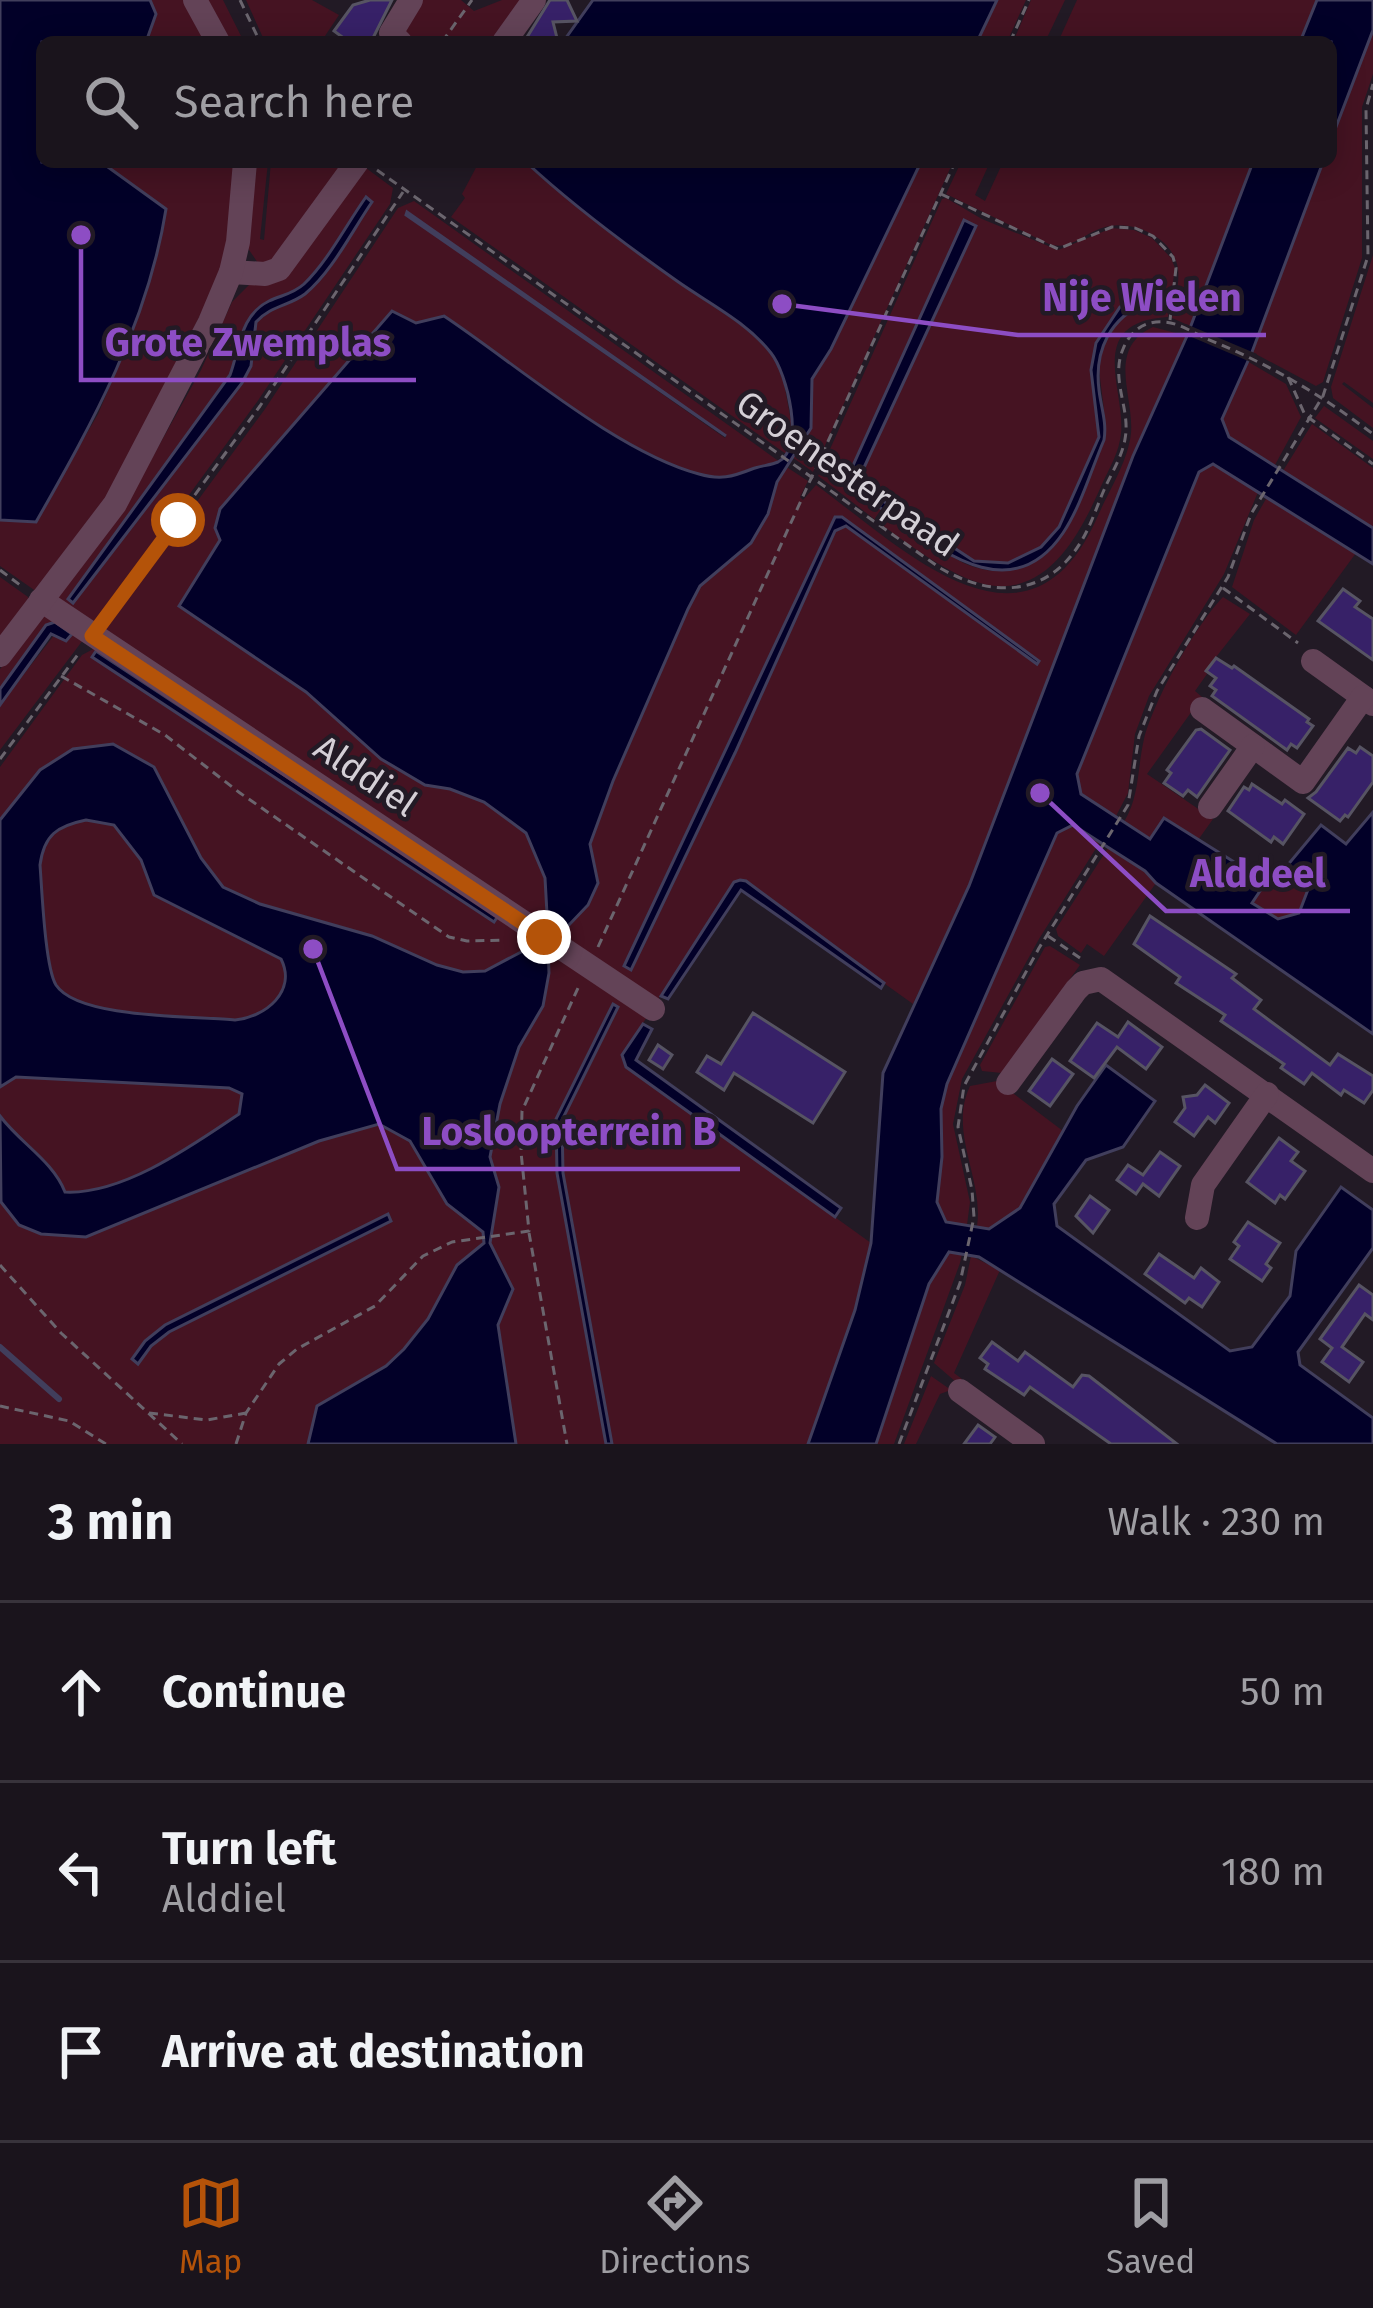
<!DOCTYPE html>
<html lang="en">
<head>
<meta charset="utf-8">
<style>
  :root { --surface:#1a141c; --page:#231d25; --text:#f1f3f6; --muted:#9f9ea3; --line:#38333b; --accent:#b45309 }
  body { margin:0; font-family:"Fira Sans",sans-serif; background:var(--page); color:var(--text) }
  .stop { position:absolute; width:36px; height:36px; margin:-27px; border:9px solid #b45309; border-radius:50%; background:#fff }
  .stop.end { background:#b45309; border-color:#fff; box-shadow:0 3px 12px #0008 }
  .list { margin:0; padding:0; list-style:none }
  h2 { display:flex; justify-content:space-between; align-items:center; height:156px; margin:0; padding:0 48px; font-size:51px }
  h2 small { font-size:39px; font-weight:400; color:var(--muted) }
  .list li { display:grid; grid-template-columns:78px 1fr auto; gap:36px; align-items:center; box-sizing:border-box; height:180px; padding:0 48px; border-top:3px solid var(--line) }
  .list b { display:block; font-size:45px; white-space:nowrap }
  .list p { margin:0; font-size:39px; white-space:nowrap; color:var(--muted) }
  .list em { font-size:39px; font-style:normal; color:var(--muted) }
  .icon { flex:none; width:66px; height:66px; fill:none; stroke:currentColor; stroke-width:2; stroke-linecap:round; stroke-linejoin:round }
  .map { position:relative; flex:none; width:1373px; height:1444px; overflow:hidden }
  .search { position:absolute; background:var(--surface); box-shadow:0 6px 30px #0003; left:36px; right:36px; top:36px; height:132px; display:flex; align-items:center; gap:30px; box-sizing:border-box; padding:0 42px; border-radius:18px; color:var(--muted); font-size:45px }
  .sheet { height:696px; background:var(--surface) }
  nav { display:flex; justify-content:space-around; align-items:center; box-sizing:border-box; height:168px; border-top:3px solid var(--line); background:var(--surface); font-size:33px; color:var(--muted) }
  nav a { display:grid; justify-items:center; gap:6px }
  nav .on { color:var(--accent) }
  .map>svg:first-child { display:block }
  .green { fill:#451322; fill-rule:evenodd }
  .water { fill:#020028; stroke:#413e5c; stroke-width:3; fill-rule:evenodd }
  .pier { fill:#221a25 }
  .lines { fill:none; stroke-linecap:round; stroke-linejoin:round }
  .stream { stroke:#413e5c; stroke-width:6 }
  .building { fill:#372168; stroke:#575463; stroke-width:3 }
  .path { stroke:#6b656e; stroke-width:3; stroke-dasharray:9 6; stroke-linecap:butt }
  .minor { stroke:#634357; stroke-width:24 }
  .route { stroke:#b45309; stroke-width:15 }
  .labels { text-anchor:middle; stroke-width:9; stroke-linejoin:round; paint-order:stroke }
  .street-label { font-size:36px; fill:#d4cfd6; stroke:#221a25 }
  .leader { fill:none; stroke:#8d4dc4; stroke-width:4.5 }
  .callout-dot { fill:#8d4dc4; stroke:#221a25; stroke-width:4.5 }
  .callout-label { font-size:39px; text-anchor:middle; font-weight:bold; fill:#8d4dc4; stroke:#221a25; stroke-width:9; stroke-linejoin:round; paint-order:stroke }
</style>
</head>
<body>
<div class="map">
<svg width="1373" height="1444" viewBox="0 0 1373 1444">
  <rect width="100%" height="100%" fill="#221a25"/>
  <g class="green">
    <polygon points="150,0 187,0 210,42 146,42 156,14"/>
    <polygon points="203,0 223,0 244,42 227,42"/>
    <polygon points="246,0 312,0 339,15 321,42 265,42"/>
    <polygon points="420,0 461,0 474,11 502,0 526,0 496,42 414,42 401,32"/>
    <polygon points="997,0 1026,0 1007,42 977,42"/>
    <polygon points="1031,0 1065,0 1045,42 1013,42"/>
    <polygon points="1077,0 1317,0 1300,42 1058,42"/>
    <polygon points="1373,30 1373,74 1362,107 1362,258 1323,382 1316,386 1252,352 1323,162 1331,162 1331,140"/>
    <polygon points="101,162 237,162 230,240 213,290 107,498 37,592 0,566 0,510 37,520 98,414 132,334 166,209"/>
    <polygon points="253,162 268,162 260,239 264,240 271,162 347,162 271,262 258,263 247,247"/>
    <polygon points="479,162 526,162 672,278 748,330 773,354 782,372 793,432 786,454 451,217 465,198 462,194"/>
    <polygon points="921,162 953,162 813,472 792,457 811,428 812,380 831,349"/>
    <path d="M961,162H990L975,195L985,201L1003,162H1253L1190,326L1172,318C1174,303 1180,284 1178,269C1174,237 1131,218 1102,228C1083,234 1070,251 1049,244L946,194Z"/>
    <path d="M366,168L393,188L390,204L257,402L94,625L56,599L123,510L201,370L232,302ZM307,281L287,304L268,310L256,322L251,366L69,598L231,375C241,347 240,314 272,300C286,294 296,291 307,281Z"/>
    <path d="M946,198L982,219L1058,250L1112,228L1134,230L1152,238L1171,258L1175,268L1168,317C1080,322 1130,396 1120,440C1117,457 1106,474 1099,491C1078,538 1044,601 980,583C931,569 861,507 818,476L942,199ZM965,220L976,226L861,474ZM1146,303C1070,334 1111,385 1104,440C1081,493 1053,592 974,567C948,559 904,523 880,507L883,502L974,561L1008,563L1041,547L1059,527L1099,437L1093,393L1096,343L1120,307Z"/>
    <path d="M414,201L780,462L778,481L785,466L808,481L800,497L803,500L816,485C902,547 1027,675 1097,518C1108,492 1128,462 1131,433C1134,395 1106,349 1153,327L1187,336L1133,456L969,886L913,1004L740,880L734,882L623,1054L626,1067L871,1243L855,1310L808,1444H612L563,1173L562,1120L614,1004L556,1119L557,1173L606,1444H0V767L82,655L97,647L107,624L265,409L398,208ZM407,213L726,436L725,438L406,215ZM835,517H842L1039,661L1037,664L846,525L834,531L735,753L630,969L625,966Z"/>
    <polygon points="1373,255 1373,403 1344,382 1342,384 1373,408 1373,428 1333,398 1331,387"/>
    <polygon points="1247,361 1286,384 1301,417 1275,465 1229,436 1222,419"/>
    <polygon points="1324,406 1373,441 1373,459 1315,418"/>
    <polygon points="1312,424 1373,468 1373,528 1283,471"/>
    <polygon points="1212,463 1258,492 1224,574 1149,696 1135,734 1128,793 1116,816 1080,794 1077,774 1191,489 1199,472"/>
    <polygon points="1267,497 1356,553 1296,635 1232,587 1254,520"/>
    <polygon points="0,577 28,597 29,602 0,641"/>
    <path d="M1223,597L1250,614L1205,671L1207,674L1195,691L1202,697L1147,774L1213,819L1198,840L1165,819L1151,839L1124,822C1140,795 1137,769 1144,739C1154,700 1195,626 1223,597Z"/>
    <polygon points="44,614 86,636 0,750 0,705 55,634 46,625 0,689 0,669"/>
    <polygon points="1073,825 1100,842 1039,939 962,1079 953,1124 970,1202 967,1225 946,1222 937,1202 942,1157 941,1109 947,1084 1057,833"/>
    <polygon points="1108,848 1145,871 1156,883 1104,956 1087,944 1081,953 1058,936 1056,929"/>
    <polygon points="1280,862 1309,887 1299,913 1278,920 1252,903"/>
    <polygon points="1050,946 1080,965 1002,1073 982,1071 980,1065 1045,947"/>
    <path d="M997,1081L1063,1131L1020,1208L990,1229L977,1226C984,1179 948,1132 970,1086Z"/>
    <polygon points="948,1252 962,1254 960,1263 894,1444 876,1444 929,1284"/>
    <polygon points="971,1256 1000,1270 954,1373 962,1379 956,1382 934,1363 965,1285"/>
    <polygon points="931,1376 951,1390 940,1394 916,1444 904,1444"/>
  </g>
  <g class="water">
    <path d="M0,0H150L156,14L146,42H42V162H101L166,209C148,323 93,422 36,522L0,520Z"/>
    <polygon points="593,0 997,0 977,42 563,42"/>
    <polygon points="1317,0 1373,0 1373,30 1331,140 1331,42 1300,42"/>
    <path d="M526,162H921L831,349L812,379L811,428L777,482L768,514L751,543L700,586L688,609L613,781L590,844L598,883L588,905L548,947L549,973L543,1006L519,1047L500,1104L490,1157L499,1187L490,1243L513,1289L498,1325L516,1444H308L317,1406L386,1366L404,1349L428,1319L457,1265L484,1243L483,1232L447,1204L410,1141L379,1124L319,1141L86,1237L41,1234L19,1225L1,1202L0,1116C20,1143 53,1161 65,1192C123,1195 193,1145 239,1114L242,1094L229,1088L16,1077L0,1087V820L40,770L73,749L113,744L154,767L201,858L223,887L260,904L372,936L437,965L463,972L485,971L540,942L548,932L545,878L526,833L484,802L450,789L425,785L381,759L306,692L179,606L220,540L215,528L220,509L392,311L416,323L444,316C516,364 617,452 699,474C720,480 732,477 752,469C760,466 771,465 778,462C806,448 787,373 771,353C747,322 708,303 677,281C626,245 572,205 526,162ZM86,820L114,825L141,860L154,895L281,959C297,991 266,1017 235,1020C195,1016 78,1019 56,985C45,967 42,890 40,865C44,835 57,826 86,820Z"/>
    <polygon points="1253,162 1323,162 1252,352 1222,419 1229,437 1373,528 1373,564 1213,464 1199,472 1077,774 1081,794 1150,839 1164,818 1266,882 1252,903 1278,919 1299,913 1309,887 1286,867 1321,825 1346,844 1373,812 1373,1034 1156,883 1145,871 1073,825 1057,833 947,1084 941,1109 942,1157 937,1202 946,1222 989,1229 1020,1208 1077,1106 1106,1065 1155,1101 1123,1147 1086,1160 1054,1204 1057,1226 1230,1351 1252,1347 1290,1296 1296,1251 1341,1187 1373,1210 1373,1248 1298,1352 1300,1365 1373,1418 1373,1444 1277,1444 979,1257 949,1252 929,1284 876,1444 808,1444 855,1310 871,1243 883,1073 969,886 1133,456 1187,336"/>
    <path d="M366,197L372,202C352,231 332,272 305,294C289,306 270,306 256,322L251,366L242,383L73,603L68,599L230,375C240,348 240,315 269,301C282,295 293,294 304,284C328,261 346,225 366,197Z"/>
    <polygon points="407,212 726,436 406,215"/>
    <polygon points="964,220 976,226 861,474 851,470"/>
    <path d="M1145,296L1147,302C1110,318 1094,350 1099,390C1101,408 1107,422 1104,440C1091,470 1081,506 1063,533C1009,613 933,544 879,507L883,501L974,561L1008,563L1041,547L1059,527L1099,437L1091,370L1096,343L1120,307Z"/>
    <polygon points="835,517 842,517 1039,661 1037,664 846,526 835,531 735,753 631,970 624,966"/>
    <polygon points="55,622 72,634 66,641 51,634 0,705 0,689 46,625"/>
    <polygon points="96,651 498,916 494,922 92,657"/>
    <polygon points="740,880 746,881 884,983 881,988 741,890 668,999 661,996 734,882"/>
    <polygon points="613,1004 618,1007 562,1120 563,1173 612,1444 606,1444 557,1173 556,1119"/>
    <polygon points="643,1024 652,1029 636,1060 841,1208 835,1217 626,1067 622,1055"/>
    <polygon points="388,1214 391,1221 169,1332 151,1346 138,1364 132,1359 145,1341 165,1325"/>
  </g>
  <polygon class="pier" points="1186,324 1257,354 1253,363 1182,333"/>
  <g class="lines">
    <polyline class="stream" points="0,1347 59,1399"/>
  </g>
  <g class="building">
    <polygon points="370,0 392,0 371,42 349,42 334,31 353,5"/>
    <polygon points="550,0 567,0 577,21 553,22 558,42 524,42"/>
    <polygon points="1343,589 1360,601 1355,607 1373,619 1373,660 1318,621"/>
    <polygon points="1216,658 1232,668 1234,666 1309,719 1307,722 1313,726 1297,748 1291,744 1287,750 1212,696 1216,690 1210,686 1216,678 1206,671"/>
    <polygon points="1201,729 1230,750 1197,797 1188,790 1183,796 1164,783 1171,773 1167,770 1196,730"/>
    <polygon points="1360,747 1373,756 1373,782 1348,817 1345,815 1340,821 1308,798 1316,792 1348,748 1356,753"/>
    <polygon points="1252,784 1282,804 1285,800 1304,814 1283,844 1274,837 1271,842 1228,811 1244,787 1249,790"/>
    <polygon points="1150,916 1236,974 1232,978 1261,1000 1254,1009 1330,1065 1338,1054 1373,1076 1373,1090 1364,1103 1344,1090 1341,1095 1312,1073 1304,1084 1281,1068 1284,1064 1221,1021 1225,1015 1176,983 1180,977 1134,944"/>
    <polygon points="753,1013 845,1072 813,1123 734,1073 724,1090 697,1072 707,1056 721,1064"/>
    <polygon points="1128,1022 1162,1047 1146,1069 1117,1047 1094,1078 1070,1061 1097,1023 1118,1037"/>
    <polygon points="658,1045 672,1055 663,1069 649,1060"/>
    <polygon points="1052,1059 1073,1074 1050,1106 1029,1091"/>
    <polygon points="1205,1085 1229,1103 1215,1123 1208,1117 1194,1136 1175,1122 1185,1108 1183,1097 1197,1095"/>
    <polygon points="1279,1138 1298,1152 1291,1161 1305,1171 1285,1199 1280,1195 1275,1203 1247,1182"/>
    <polygon points="1160,1152 1180,1166 1159,1196 1143,1184 1136,1194 1117,1180 1128,1165 1143,1175"/>
    <polygon points="1090,1196 1109,1210 1093,1233 1076,1216"/>
    <polygon points="1248,1222 1280,1243 1266,1264 1271,1268 1262,1281 1230,1259 1239,1246 1234,1242"/>
    <polygon points="1159,1254 1194,1278 1201,1268 1219,1282 1202,1307 1189,1298 1185,1303 1145,1274"/>
    <polygon points="1359,1285 1373,1295 1373,1320 1365,1314 1342,1347 1363,1362 1349,1382 1322,1362 1332,1348 1320,1339"/>
    <polygon points="992,1342 1018,1361 1025,1352 1073,1387 1082,1375 1089,1376 1177,1444 1111,1444 1030,1387 1024,1395 985,1369 988,1364 980,1358"/>
    <polygon points="978,1425 995,1437 990,1444 964,1444"/>
  </g>
  <g class="lines">
    <g class="path">
      <polyline points="240,0 260,42"/>
      <polyline points="442,42 472,0"/>
      <polyline points="1010,42 1029,0"/>
      <path d="M377,170L940,568C992,598 1048,598 1082,540C1091,525 1097,506 1104,490C1111,474 1122,457 1125,439C1131,409 1110,380 1123,349C1130,331 1145,320 1165,322C1179,323 1194,333 1207,339C1269,364 1320,394 1373,434"/>
      <polyline points="941,194 1058,249 1112,227 1135,228 1153,236 1173,257 1176,268 1170,320"/>
      <polyline points="1288,377 1305,415 1373,464"/>
      <polyline points="0,570 20,585"/>
      <polyline points="1223,588 1298,643"/>
      <polyline points="106,616 260,406 403,192"/>
      <polyline points="61,676 165,735 240,793 449,937 467,941 505,940"/>
      <polyline points="0,759 79,653"/>
      <polyline points="1048,936 1080,958"/>
      <polyline points="598,947 955,162"/>
      <polyline points="529,1233 567,1444"/>
      <polyline points="0,1265 61,1333 182,1444"/>
      <polyline points="0,1406 69,1421 106,1444"/>
      <polyline points="149,1413 207,1420 246,1413"/>
      <polyline points="236,1444 246,1413 279,1364 297,1349 375,1306 423,1256 452,1242 529,1231 521,1152 522,1111 578,988"/>
      <polyline points="899,1444 960,1283 974,1217 972,1190 958,1127 964,1086 1039,948 1128,805 1139,736 1157,691 1228,577 1251,514 1323,396 1368,256 1366,109 1373,84"/>
    </g>
    <g class="minor">
      <polyline points="195,0 218,42"/>
      <polyline points="400,42 391,33 411,0"/>
      <polyline points="504,42 534,0"/>
      <polyline points="231,272 265,274 279,269 357,162"/>
      <polyline points="41,600 653,1009"/>
      <polyline points="0,655 115,504 210,322 231,272 238,242 245,162"/>
      <polyline points="1313,661 1373,704"/>
      <polyline points="1202,709 1303,782 1363,697"/>
      <polyline points="1210,807 1253,746"/>
      <polyline points="1008,1083 1076,990 1083,983 1101,979 1373,1171"/>
      <polyline points="1197,1218 1203,1185 1267,1094"/>
      <polyline points="960,1391 1033,1444"/>
    </g>
  </g>
  <g class="lines">
    <polyline class="route" points="178,520 92,636 544,937"/>
  </g>
  <g class="labels">
    <g class="street-label">
      <text transform="translate(848 473) rotate(35)" y="13">Groenesterpaad</text>
      <text transform="translate(366 775) rotate(34)" y="13">Alddiel</text>
    </g>
  </g>
  <path class="leader" d="M782 304L1018 335H1266M81 235L81 380H416M1040 793L1166 911H1350M313 949L397 1169H740"/>
  <g class="callout-dot">
    <circle cx="782" cy="304" r="12"/>
    <circle cx="81" cy="235" r="12"/>
    <circle cx="1040" cy="793" r="12"/>
    <circle cx="313" cy="949" r="12"/>
  </g>
  <g class="callout-label">
    <text x="1142" y="311">Nije Wielen</text>
    <text x="248" y="356">Grote Zwemplas</text>
    <text x="1258" y="887">Alddeel</text>
    <text x="569" y="1145">Losloopterrein B</text>
  </g>
</svg>
<div class="stop" style="left:178px;top:520px"></div>
<div class="stop end" style="left:544px;top:937px"></div>
<div class="search"><svg class="icon" aria-label="search" viewBox="0 0 24 24"><circle cx="10" cy="10" r="6"/><path d="M15 15l6 6"/></svg>Search here</div>
</div>
<section class="sheet">
<h2>3 min<small>Walk · 230 m</small></h2>
<ul class="list">
<li><svg class="icon" aria-label="ahead" viewBox="0 0 24 24"><path d="M12 20V5M6 11l6-6 6 6"/></svg><div><b>Continue</b></div><em>50 m</em></li>
<li><svg class="icon" aria-label="left" viewBox="0 0 24 24"><path d="M17 20v-9H6M10 6l-5 5 5 5"/></svg><div><b>Turn left</b><p>Alddiel</p></div><em>180 m</em></li>
<li><svg class="icon" aria-label="arrive" viewBox="0 0 24 24"><path d="M6 21V4h12l-3 4 3 4H6"/></svg><div><b>Arrive at destination</b></div></li>
</ul>
</section>
<nav>
<a class="on"><svg class="icon" aria-label="map" viewBox="0 0 24 24"><path d="M3 6l6-2 6 2 6-2v14l-6 2-6-2-6 2zM9 4v14M15 6v14"/></svg>Map</a>
<a><svg class="icon" aria-label="directions" viewBox="0 0 24 24"><path d="M12 3l9 9-9 9-9-9zM9 14v-3h6M13 9l2 2-2 2"/></svg>Directions</a>
<a><svg class="icon" aria-label="saved" viewBox="0 0 24 24"><path d="M7 4h10v16l-5-4-5 4z"/></svg>Saved</a>
</nav>
</body>
</html>
